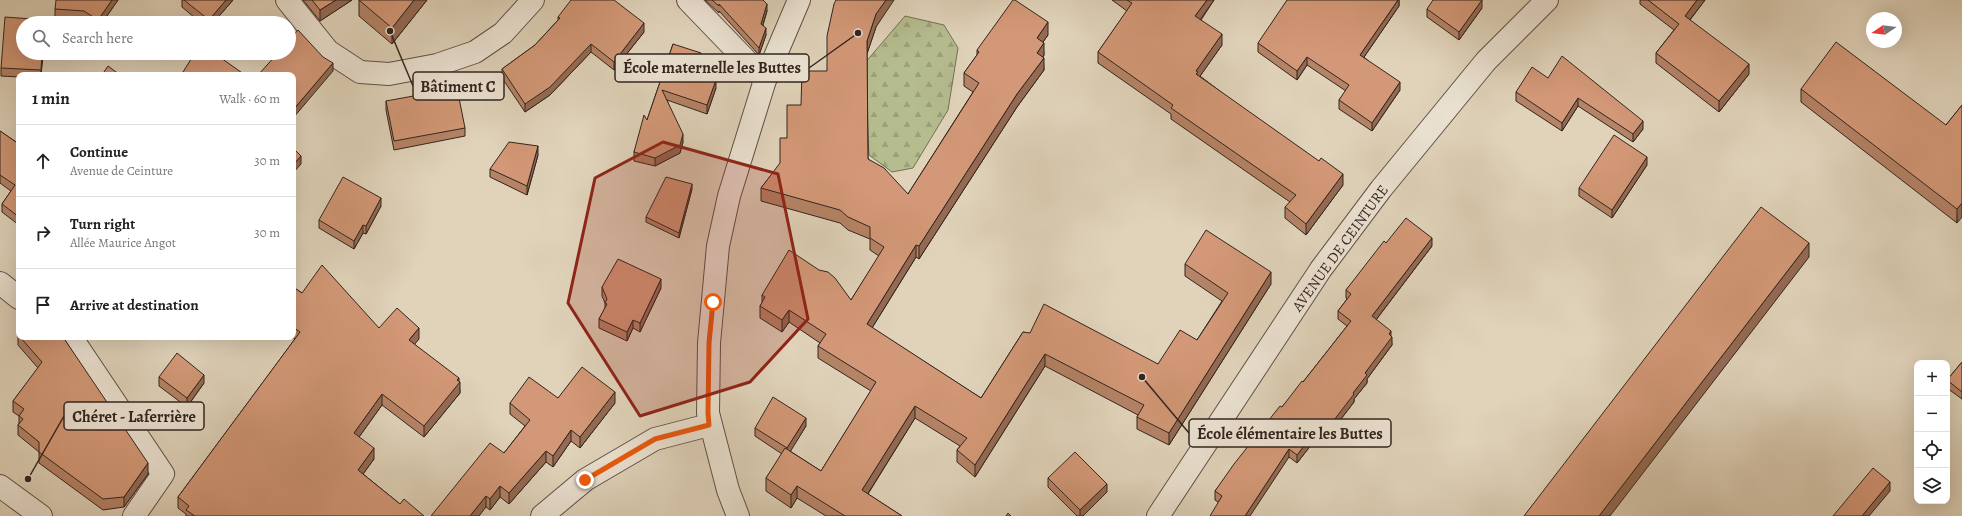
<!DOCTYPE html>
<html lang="en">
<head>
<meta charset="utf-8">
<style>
  :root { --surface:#fff; --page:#f6f6f6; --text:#202124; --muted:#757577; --line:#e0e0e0 }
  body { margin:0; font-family:Alegreya,serif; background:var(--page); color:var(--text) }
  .controls { position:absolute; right:12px; bottom:12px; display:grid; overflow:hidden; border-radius:8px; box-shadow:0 4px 16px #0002 }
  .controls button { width:36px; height:36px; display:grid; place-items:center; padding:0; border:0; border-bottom:1px solid var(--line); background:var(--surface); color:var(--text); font:20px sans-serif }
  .compass { position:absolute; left:1866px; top:12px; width:36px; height:36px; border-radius:50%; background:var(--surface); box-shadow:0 4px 16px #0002; rotate:257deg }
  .stop { position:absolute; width:12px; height:12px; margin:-9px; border:3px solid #ea580c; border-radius:50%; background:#fff }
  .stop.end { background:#ea580c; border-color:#fff; box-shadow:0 1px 4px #0008 }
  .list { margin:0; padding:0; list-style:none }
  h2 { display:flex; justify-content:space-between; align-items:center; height:52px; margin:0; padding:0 16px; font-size:17px }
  h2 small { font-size:13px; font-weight:400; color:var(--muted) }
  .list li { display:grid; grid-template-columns:26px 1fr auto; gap:12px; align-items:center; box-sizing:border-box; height:72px; padding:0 16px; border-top:1px solid var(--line) }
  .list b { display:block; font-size:15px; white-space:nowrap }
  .list p { margin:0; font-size:13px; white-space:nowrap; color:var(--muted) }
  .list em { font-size:13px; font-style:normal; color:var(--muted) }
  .icon { flex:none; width:22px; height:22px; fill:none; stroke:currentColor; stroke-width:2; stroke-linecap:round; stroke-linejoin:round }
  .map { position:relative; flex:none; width:1962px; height:516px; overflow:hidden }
  .search { position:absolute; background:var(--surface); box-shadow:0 4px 16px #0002; left:16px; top:16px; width:280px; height:44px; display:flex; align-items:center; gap:10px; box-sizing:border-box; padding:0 14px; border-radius:22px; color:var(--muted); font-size:15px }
  .panel { position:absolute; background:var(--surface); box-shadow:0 4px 16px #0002; left:16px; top:72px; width:280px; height:268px; border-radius:8px }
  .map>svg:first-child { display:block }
  .forest { fill:url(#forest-firs); stroke:#747056 }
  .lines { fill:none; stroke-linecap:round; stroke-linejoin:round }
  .street-casing { stroke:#5e5046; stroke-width:24 }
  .street { stroke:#ebe2d2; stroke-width:22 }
  .wall { fill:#b58366; stroke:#32241f }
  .shaded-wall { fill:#946a53; stroke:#32241f }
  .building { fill:#d39877; stroke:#32241f }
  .route { stroke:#ea580c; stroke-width:5 }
  .marked { fill:#8f2418; fill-opacity:0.2; stroke:#8f2418; stroke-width:3; stroke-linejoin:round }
  .labels { text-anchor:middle; stroke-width:4; stroke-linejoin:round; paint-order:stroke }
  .street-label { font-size:15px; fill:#32241f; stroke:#ebe2d2 }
  .leader { fill:none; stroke:#32241f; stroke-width:1.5 }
  .callout-dot { fill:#32241f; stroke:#ebe2d2; stroke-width:1.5 }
  .callout { fill:#ebe2d2; stroke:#32241f; stroke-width:1.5 }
  .callout-label { font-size:16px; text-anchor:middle; font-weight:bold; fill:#32241f }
</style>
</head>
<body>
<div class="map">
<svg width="1962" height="516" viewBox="0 0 1962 516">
  <defs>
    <pattern id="forest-firs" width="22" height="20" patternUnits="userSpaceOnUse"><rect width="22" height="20" fill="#b5bc8e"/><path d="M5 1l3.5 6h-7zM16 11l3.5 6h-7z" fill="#9ca17a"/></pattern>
  </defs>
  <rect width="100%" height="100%" fill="#e0d3ba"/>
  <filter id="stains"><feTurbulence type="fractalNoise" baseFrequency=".005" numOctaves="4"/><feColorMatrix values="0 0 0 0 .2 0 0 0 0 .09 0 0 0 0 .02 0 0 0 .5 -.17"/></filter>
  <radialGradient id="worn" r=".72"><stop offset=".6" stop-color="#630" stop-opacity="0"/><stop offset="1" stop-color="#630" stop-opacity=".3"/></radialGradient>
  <polygon class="forest" points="905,16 944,25 958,48 948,110 913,168 892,172 869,155 864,64"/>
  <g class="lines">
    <g class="street-casing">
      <g id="street">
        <polyline points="287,0 328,51 360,72 389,74 437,65 475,52 503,33 533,0"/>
        <polyline points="688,0 765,80"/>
        <polyline points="0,283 19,298"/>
        <polyline points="71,337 163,474 134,516"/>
        <polyline points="0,486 41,516"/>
        <polyline points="542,516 585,480 655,439 709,425"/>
        <polyline points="738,516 728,490 708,413 709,343 718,246 729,196 765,80 799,0"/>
        <polyline points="1158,516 1321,269 1381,189 1486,61 1547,0"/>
      </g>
    </g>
    <use href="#street" class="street"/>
  </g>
  <g class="wall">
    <polygon points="118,0 102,23 90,23 84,19 55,17 55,9"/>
    <polygon points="182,0 233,0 213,23 201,23 182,7"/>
    <polygon points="303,0 352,0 320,21"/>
    <polygon points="359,0 427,0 392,44 359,16"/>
    <polygon points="705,0 763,0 767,11 763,25 766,35 759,55 719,11 719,13"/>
    <polygon points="1112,0 1214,0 1201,20 1222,45 1200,76 1343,185 1306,235 1285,218 1285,207 1290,202 1171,119 1171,114 1098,63 1098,52 1127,11"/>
    <polygon points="1399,0 1399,6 1364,57 1400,90 1372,131 1339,109 1339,100 1346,91 1307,65 1297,80 1258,52 1258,43"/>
    <polygon points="1640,0 1705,0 1690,20 1749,74 1719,112 1656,63 1656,53 1674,30 1640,4"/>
    <polygon points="1482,8 1459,40 1427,17 1427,9"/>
    <polygon points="558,17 644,32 614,70 591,52 550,95 525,112 502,78 502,69 535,45 558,20"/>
    <polygon points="876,27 867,53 868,159 908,194 973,92 964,86 964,73 977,55 977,50 1048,35 1043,42 1044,55 1043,57 1044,70 1017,107 919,259 916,257 872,328 981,398 1023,332 1158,364 1197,340 1222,301 1185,276 1185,264 1271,284 1169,445 1137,429 1137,417 1138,415 1045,366 975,477 957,462 957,450 960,446 915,418 868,494 902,516 826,516 797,498 791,508 766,491 766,478 782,454 755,436 755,428 806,426 790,451 821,471 871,391 818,358 818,346 820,343 789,322 782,332 760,318 760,306 762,303 762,295 851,300 879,256 870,250 870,239 848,230 840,223 761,201 761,188 780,164 787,138 801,105 827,71"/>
    <polygon points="673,44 701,62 697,73 716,88 707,114 667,100 683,142 680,153 655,166 634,161 634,152 647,120"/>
    <polygon points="23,53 43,53 41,75 19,75 19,77 1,76 1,68"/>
    <polygon points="1548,78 1643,129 1633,142 1578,106 1562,131 1516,101 1516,92"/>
    <polygon points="1801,89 1946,125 1962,105 1957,223 1801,102"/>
    <polygon points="386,101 465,128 465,136 394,150 386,110"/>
    <polygon points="0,131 19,144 19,225 2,212 2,204 11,191 0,183"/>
    <polygon points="538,155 527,195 490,177 490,169"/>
    <polygon points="1647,165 1612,218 1579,196 1579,188"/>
    <polygon points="692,189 679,238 646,222 646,217"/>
    <polygon points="381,206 366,234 363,233 354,249 319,228 319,220"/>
    <polygon points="1386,243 1432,246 1376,320 1391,336 1392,345 1367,379 1367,383 1354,399 1354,402 1321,445 1315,440 1297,463 1289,457 1218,502 1215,500 1215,491 1282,407 1303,382 1347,326 1338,319 1338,311 1347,299 1346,298 1346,290"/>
    <polygon points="293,287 302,293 379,328 419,339 414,344 459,381 460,393 424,437 382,405 359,437 374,459 363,474 400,504 424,516 186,516 186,514 178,508 178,497 295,339 292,337 293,337"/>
    <polygon points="602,287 661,288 640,332 633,328 627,341 599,328 599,319 605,308 605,303 602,296"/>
    <polygon points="19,334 19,337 63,337 148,474 124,507 103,510 39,463 39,452 18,435 18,425 19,423 19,416 13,412 13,401 38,368 18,345 18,335"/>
    <polygon points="1962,362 1962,399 1947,388 1947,380"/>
    <polygon points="159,377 204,383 187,407 159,386"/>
    <polygon points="558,398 615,403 580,448 571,441 553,467 546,462 509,504 500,497 490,510 486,507 431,516 504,453 525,426 510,414 510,403"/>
    <polygon points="1048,478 1107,492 1083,516 1077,516 1048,487"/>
  </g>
  <g class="shaded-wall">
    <polygon points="112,0 118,0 102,23 98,23 98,20"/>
    <polygon points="226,0 233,0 213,23 209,23 209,20"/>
    <polygon points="336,0 352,0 320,21 320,10"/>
    <polygon points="414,0 427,0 392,44 392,28"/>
    <polygon points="886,0 894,0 876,27 867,54 867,41 876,14"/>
    <polygon points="1207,0 1214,0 1195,27 1195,16"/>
    <polygon points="1398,0 1399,0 1399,6 1360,63 1360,55"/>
    <polygon points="1482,0 1482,8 1459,40 1459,32"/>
    <polygon points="1697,0 1705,0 1685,26 1685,16"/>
    <polygon points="767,4 767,11 761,31 761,24"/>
    <polygon points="1048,22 1048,35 1037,50 1037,38"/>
    <polygon points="644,23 644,32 614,70 614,62"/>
    <polygon points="766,28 766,35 759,55 759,48"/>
    <polygon points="1222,34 1222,45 1198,79 1196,71"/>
    <polygon points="1044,43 1044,55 1037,66 1037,53"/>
    <polygon points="591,44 591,52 550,95 525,112 525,104"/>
    <polygon points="42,53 43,53 41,75 41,70"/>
    <polygon points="701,53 701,62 694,81 694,72"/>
    <polygon points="1307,57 1307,65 1297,80 1297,71"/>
    <polygon points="1044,58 1044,70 1017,107 919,259 919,246 1017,94"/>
    <polygon points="333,63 333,71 293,118 293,110"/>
    <polygon points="1749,64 1749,74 1719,112 1719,101"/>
    <polygon points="716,80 716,88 707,114 707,105"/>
    <polygon points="1400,82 1400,90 1372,131 1372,123"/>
    <polygon points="1578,98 1578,106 1562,131 1562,123"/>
    <polygon points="1643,121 1643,129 1633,142 1633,134"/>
    <polygon points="683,134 683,142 680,153 655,166 655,158"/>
    <polygon points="538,146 538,155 527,195 527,186"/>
    <polygon points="301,156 301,164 293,173 293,165"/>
    <polygon points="1647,157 1647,165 1612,218 1612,210"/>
    <polygon points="1343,174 1343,185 1306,235 1306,224"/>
    <polygon points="692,184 692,189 679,238 679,233"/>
    <polygon points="381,198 381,206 366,234 366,226"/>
    <polygon points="1962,203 1962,217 1957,223 1957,209"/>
    <polygon points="363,225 363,233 354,249 354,241"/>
    <polygon points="1432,238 1432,246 1372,325 1372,316"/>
    <polygon points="1809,243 1809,257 1610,516 1599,516"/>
    <polygon points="916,245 916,257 867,336 867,324"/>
    <polygon points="1271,272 1271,284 1169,445 1169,433"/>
    <polygon points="661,279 661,288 640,332 640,323"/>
    <polygon points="789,310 789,322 782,332 782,320"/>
    <polygon points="633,320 633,328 627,341 627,332"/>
    <polygon points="419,328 419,339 409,351 409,340"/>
    <polygon points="1391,331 1391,338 1392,337 1392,345 1367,379 1367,383 1354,399 1354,402 1321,445 1321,437 1353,393"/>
    <polygon points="1045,354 1045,366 975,477 975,465"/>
    <polygon points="204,375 204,383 187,407 187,398"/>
    <polygon points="459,378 459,383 460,382 460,393 424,437 424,426"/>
    <polygon points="615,392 615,403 580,448 580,437"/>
    <polygon points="382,394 382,405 354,444 354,433"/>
    <polygon points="915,406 915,418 862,503 862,490"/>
    <polygon points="806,418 806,426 787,457 787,448"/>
    <polygon points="571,430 571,441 553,467 553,456"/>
    <polygon points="1315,432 1315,440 1297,463 1297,455"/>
    <polygon points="374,448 374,459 358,481 358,470"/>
    <polygon points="1289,449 1289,457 1250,516 1245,516"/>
    <polygon points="546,451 546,462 509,504 509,493"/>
    <polygon points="148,463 148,474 124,507 124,497"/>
    <polygon points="1890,482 1890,491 1869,516 1862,516"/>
    <polygon points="1107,484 1107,492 1083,516 1080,516 1080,510"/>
    <polygon points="500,486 500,497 490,510 490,499"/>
    <polygon points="797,486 797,498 791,508 791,495"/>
    <polygon points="486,496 486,507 479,516 470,516"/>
  </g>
  <g class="building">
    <polygon points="56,0 112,0 98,20 84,11 55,9"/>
    <polygon points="184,0 226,0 209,20"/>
    <polygon points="312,0 336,0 320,10"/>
    <polygon points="359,0 414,0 392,28"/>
    <polygon points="571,0 614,0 644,23 614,62 591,44 550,87 525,104 502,69 535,45 560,18 558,17"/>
    <polygon points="712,0 763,0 767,4 761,24 766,28 759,48 719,4 719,6"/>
    <polygon points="836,0 886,0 876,14 867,41 868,159 884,168 908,194 979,83 964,73 979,52 977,50 1013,0 1015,0 1048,22 1037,38 1044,43 1037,53 1044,58 1017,94 919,246 916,245 867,324 981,398 1023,332 1030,333 1044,304 1158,364 1180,330 1197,340 1228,293 1185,264 1206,230 1271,272 1169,433 1137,417 1144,405 1045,354 975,465 957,450 967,438 915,406 862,490 902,516 845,516 797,486 791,495 766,478 785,448 821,471 876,382 818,346 826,334 789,310 782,320 760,306 765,297 762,295 789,250 819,270 828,272 835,278 851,300 884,247 870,238 870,227 848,217 840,210 761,188 780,163 780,138 787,138 787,105 801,105 802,71 827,71 827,36 834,4"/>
    <polygon points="1127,0 1207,0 1195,16 1222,34 1196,71 1198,72 1196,74 1319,161 1321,158 1343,174 1306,224 1285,207 1296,195 1171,108 1173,105 1098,52 1132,3"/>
    <polygon points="1287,0 1398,0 1360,55 1400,82 1372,123 1339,100 1349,85 1307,57 1297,71 1258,43"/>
    <polygon points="1433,0 1482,0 1459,32 1427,9"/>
    <polygon points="1648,0 1697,0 1685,16 1749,64 1719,101 1656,53 1679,24"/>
    <polygon points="5,17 45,20 44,23 23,23 23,53 42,53 41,70 1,68"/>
    <polygon points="298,30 323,57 333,63 293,110 293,75 258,75 278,53 289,53 289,40"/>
    <polygon points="1836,42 1946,125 1962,105 1962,203 1957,209 1801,89"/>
    <polygon points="673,44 701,53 694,72 716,80 707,105 662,90 683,134 680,145 655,158 634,152 644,115 647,120"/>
    <polygon points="195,53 214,53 245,75 181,75"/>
    <polygon points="1562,56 1643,121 1633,134 1578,98 1562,123 1516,92 1532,67 1548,78"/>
    <polygon points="108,66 120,75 102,75"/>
    <polygon points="457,88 465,128 394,141 386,101"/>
    <polygon points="0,131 19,144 19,217 2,204 15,185 0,175"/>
    <polygon points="1614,135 1647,157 1612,210 1579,188"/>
    <polygon points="509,142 538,146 527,186 490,169"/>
    <polygon points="293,148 301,156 293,165"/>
    <polygon points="343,177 381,198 366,226 363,225 354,241 319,220"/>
    <polygon points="666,177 692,184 679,233 646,217"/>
    <polygon points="1761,207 1809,243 1599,516 1524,516"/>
    <polygon points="1406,218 1432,238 1372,316 1391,331 1389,334 1392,337 1365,373 1367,375 1353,393 1354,394 1321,437 1315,432 1297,455 1289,449 1245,516 1210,516 1222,496 1215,491 1234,464 1280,406 1282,407 1302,381 1303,382 1351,321 1338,311 1351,294 1346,290 1384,241 1386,243"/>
    <polygon points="618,259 661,279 640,323 633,320 627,332 599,319 607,304 605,303 607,299 602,287"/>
    <polygon points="322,265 379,328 397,308 419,328 409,340 459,378 457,380 460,382 424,426 382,394 354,433 374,448 358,470 400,504 404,499 424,516 195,516 186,510 189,506 178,497 300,332 293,327 293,287 302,293"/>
    <polygon points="20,337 63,337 148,463 124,497 103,499 39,452 39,442 18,425 23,419 19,416 24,409 13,401 42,362"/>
    <polygon points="177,353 204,375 187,398 159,377"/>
    <polygon points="1962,362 1962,392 1947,380"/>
    <polygon points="582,367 615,392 580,437 571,430 553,456 546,451 509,493 500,486 490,499 486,496 470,516 431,516 490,443 504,453 530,420 510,403 529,377 558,398"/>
    <polygon points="773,397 806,418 787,448 755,428"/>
    <polygon points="1075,452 1107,484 1080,510 1048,478"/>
    <polygon points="1873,468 1890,482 1862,516 1833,516"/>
    <polygon points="1008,513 1011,516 1006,516"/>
  </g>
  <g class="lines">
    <polyline class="route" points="585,480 655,439 709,425 708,413 709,343 713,302"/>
  </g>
  <path class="marked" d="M663,142L778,174L808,319L750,382L640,416L568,303L595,178Z"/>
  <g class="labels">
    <g class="street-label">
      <text transform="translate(1340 248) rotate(-54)" y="5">AVENUE DE CEINTURE</text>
    </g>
  </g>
  <path class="leader" d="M858 33L809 68M390 31L413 86M28 479L64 416M1142 377L1189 433"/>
  <g class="callout-dot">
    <circle cx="858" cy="33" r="4"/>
    <circle cx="390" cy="31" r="4"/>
    <circle cx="28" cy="479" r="4"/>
    <circle cx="1142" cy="377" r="4"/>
  </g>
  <g class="callout">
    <rect x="615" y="54" width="194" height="28" rx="4"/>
    <rect x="413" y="72" width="91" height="28" rx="4"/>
    <rect x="64" y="402" width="140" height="28" rx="4"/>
    <rect x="1189" y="419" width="202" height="28" rx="4"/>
  </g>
  <g class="callout-label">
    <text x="712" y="73">École maternelle les Buttes</text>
    <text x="458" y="92">Bâtiment C</text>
    <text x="134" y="422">Chéret - Laferrière</text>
    <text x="1290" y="439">École élémentaire les Buttes</text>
  </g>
  <rect width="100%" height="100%" filter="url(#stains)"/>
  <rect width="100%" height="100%" fill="url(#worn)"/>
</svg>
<div class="controls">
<button>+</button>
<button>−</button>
<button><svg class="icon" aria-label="locate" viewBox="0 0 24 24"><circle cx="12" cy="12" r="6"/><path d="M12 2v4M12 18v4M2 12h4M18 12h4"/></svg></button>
<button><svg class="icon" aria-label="layers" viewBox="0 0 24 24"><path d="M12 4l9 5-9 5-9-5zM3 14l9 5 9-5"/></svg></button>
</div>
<svg class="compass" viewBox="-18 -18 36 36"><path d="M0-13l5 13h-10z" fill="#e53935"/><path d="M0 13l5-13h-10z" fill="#757577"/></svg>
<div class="stop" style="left:713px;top:302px"></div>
<div class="stop end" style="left:585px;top:480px"></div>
<div class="search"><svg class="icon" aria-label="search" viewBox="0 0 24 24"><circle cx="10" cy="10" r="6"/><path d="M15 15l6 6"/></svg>Search here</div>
<section class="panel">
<h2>1 min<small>Walk · 60 m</small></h2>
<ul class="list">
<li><svg class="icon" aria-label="ahead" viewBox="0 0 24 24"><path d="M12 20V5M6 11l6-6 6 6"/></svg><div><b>Continue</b><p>Avenue de Ceinture</p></div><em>30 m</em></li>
<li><svg class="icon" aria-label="right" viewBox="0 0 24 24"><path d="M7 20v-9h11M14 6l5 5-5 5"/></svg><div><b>Turn right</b><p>Allée Maurice Angot</p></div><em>30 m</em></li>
<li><svg class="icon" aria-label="arrive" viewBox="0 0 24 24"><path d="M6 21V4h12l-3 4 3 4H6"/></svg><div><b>Arrive at destination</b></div></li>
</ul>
</section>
</div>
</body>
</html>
